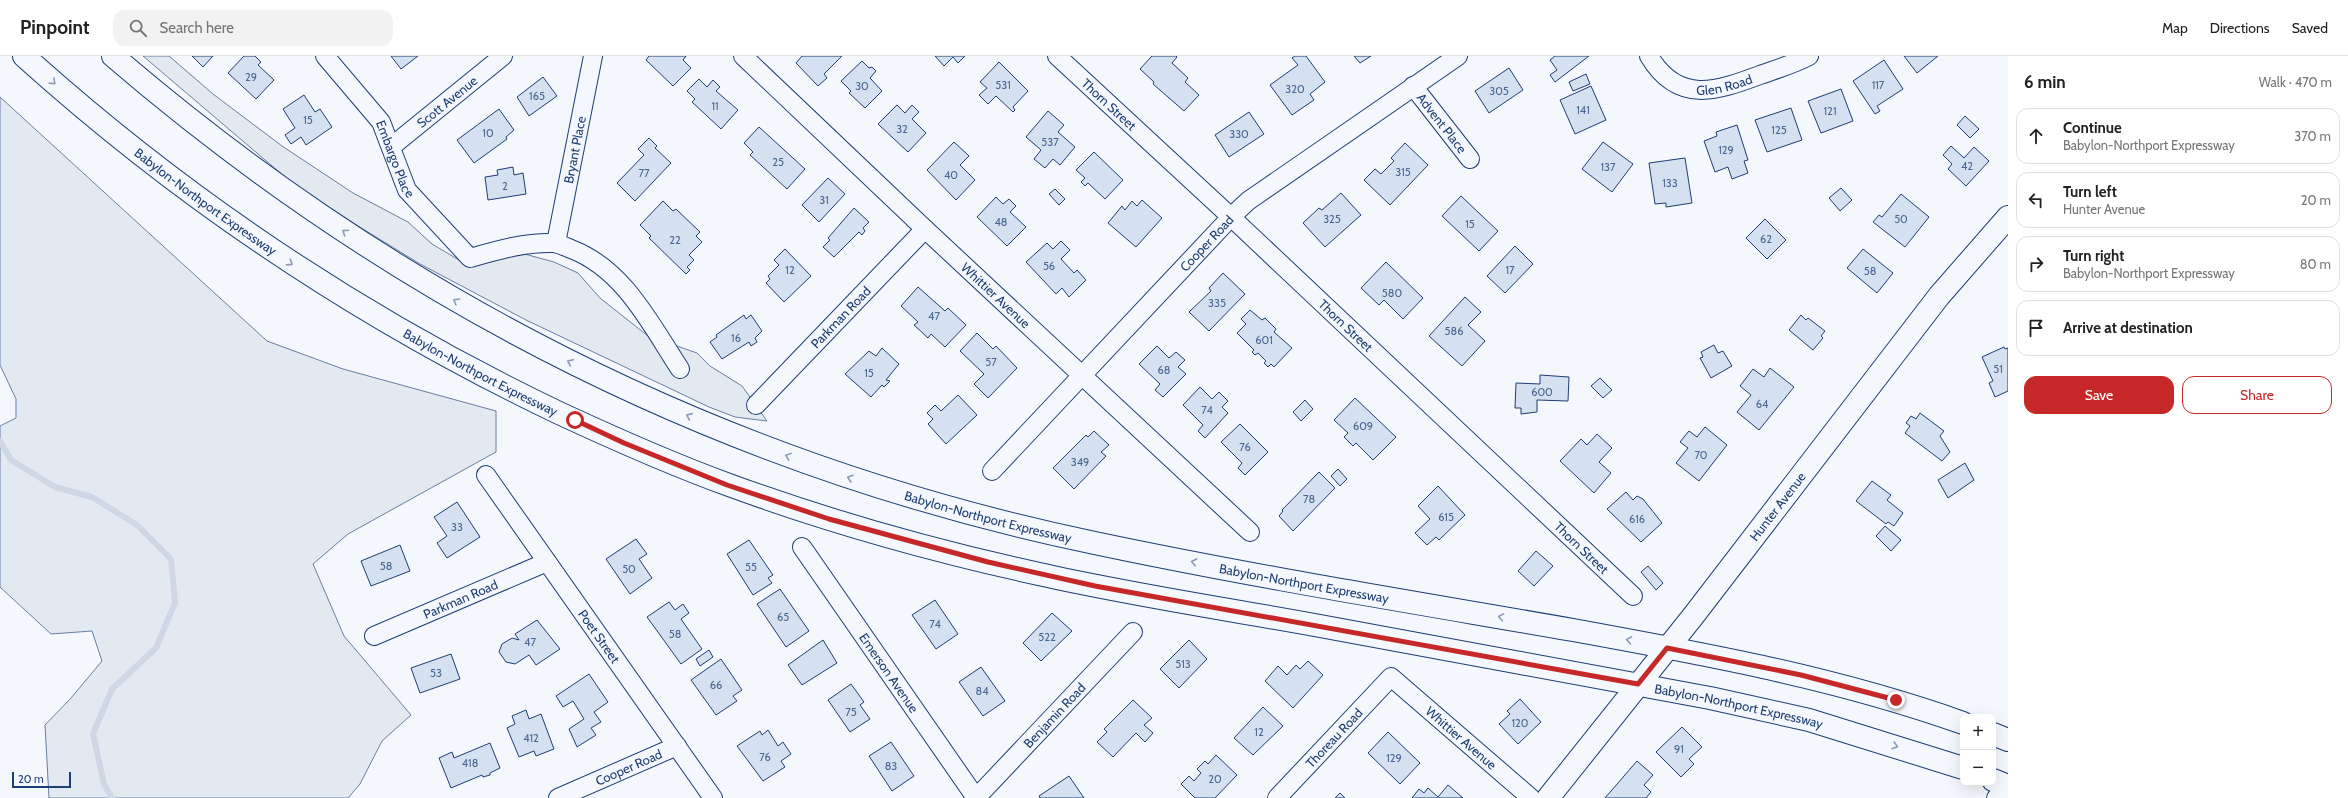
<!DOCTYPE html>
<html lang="en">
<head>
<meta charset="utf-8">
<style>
  :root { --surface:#fff; --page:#f2f2f2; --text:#222; --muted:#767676; --line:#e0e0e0; --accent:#c62828 }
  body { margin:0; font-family:Cabin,sans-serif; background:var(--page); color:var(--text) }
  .controls { position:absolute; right:12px; bottom:12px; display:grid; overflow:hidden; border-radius:8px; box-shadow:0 4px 16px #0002 }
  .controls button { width:36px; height:36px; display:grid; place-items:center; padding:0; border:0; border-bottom:1px solid var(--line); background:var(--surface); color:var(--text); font:20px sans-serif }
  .scale { position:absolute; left:12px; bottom:10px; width:59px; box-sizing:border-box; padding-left:4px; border:2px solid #1d3f73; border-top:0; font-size:11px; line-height:14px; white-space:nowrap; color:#1d3f73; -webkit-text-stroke:3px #f4f7fb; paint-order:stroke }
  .stop { position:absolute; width:12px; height:12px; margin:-9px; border:3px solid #c62828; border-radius:50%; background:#fff }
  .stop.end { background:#c62828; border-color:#fff; box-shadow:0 1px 4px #0008 }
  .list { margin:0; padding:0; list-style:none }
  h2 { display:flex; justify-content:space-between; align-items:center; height:52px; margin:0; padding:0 16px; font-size:17px }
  h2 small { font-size:13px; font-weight:400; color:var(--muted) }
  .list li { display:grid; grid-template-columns:26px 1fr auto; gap:12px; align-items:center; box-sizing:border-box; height:56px; margin:0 8px 8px; padding:0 8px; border:1px solid var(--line); border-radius:12px }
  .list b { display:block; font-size:15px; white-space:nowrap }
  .list p { margin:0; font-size:13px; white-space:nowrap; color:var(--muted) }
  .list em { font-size:13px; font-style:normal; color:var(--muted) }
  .actions { display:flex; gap:8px; padding:12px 16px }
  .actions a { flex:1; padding:9px 0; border:1px solid var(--accent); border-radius:12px; text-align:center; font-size:14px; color:var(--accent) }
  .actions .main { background:var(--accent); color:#fff }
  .icon { flex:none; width:22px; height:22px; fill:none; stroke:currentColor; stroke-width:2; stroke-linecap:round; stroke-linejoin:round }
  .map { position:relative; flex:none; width:2008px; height:742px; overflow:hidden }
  header { display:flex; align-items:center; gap:24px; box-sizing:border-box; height:56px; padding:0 20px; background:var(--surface); border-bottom:1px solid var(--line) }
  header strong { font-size:19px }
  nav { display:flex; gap:22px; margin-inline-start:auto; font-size:14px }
  .search { width:280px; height:36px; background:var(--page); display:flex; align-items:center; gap:10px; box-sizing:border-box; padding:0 14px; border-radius:12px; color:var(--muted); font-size:15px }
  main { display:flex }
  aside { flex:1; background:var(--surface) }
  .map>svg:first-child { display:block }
  .green { fill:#e3e9f0; stroke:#687fa3 }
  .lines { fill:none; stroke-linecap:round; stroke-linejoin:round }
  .stream { stroke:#cfd7e4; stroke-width:6 }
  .building { fill:#d5e0f0; stroke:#1d3f73 }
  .minor-casing { stroke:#1d3f73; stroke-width:20 }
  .tertiary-casing { stroke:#1d3f73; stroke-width:24 }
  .primary-casing { stroke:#1d3f73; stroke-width:24 }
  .minor { stroke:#f4f7fb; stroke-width:18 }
  .tertiary { stroke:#f4f7fb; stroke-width:22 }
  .primary { stroke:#f4f7fb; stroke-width:22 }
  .oneway { stroke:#889bb7 }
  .route { stroke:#c62828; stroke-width:5 }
  .labels { text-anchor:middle; stroke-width:3; stroke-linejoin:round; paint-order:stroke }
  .number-label { font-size:11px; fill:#4b6792 }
  .street-label { font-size:13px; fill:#1d3f73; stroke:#f4f7fb }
</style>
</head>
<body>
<header>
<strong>Pinpoint</strong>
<div class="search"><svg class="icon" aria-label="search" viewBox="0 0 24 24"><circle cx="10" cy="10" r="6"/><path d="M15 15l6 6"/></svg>Search here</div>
<nav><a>Map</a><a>Directions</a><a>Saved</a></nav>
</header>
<main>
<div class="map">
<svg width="2008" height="742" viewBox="0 0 2008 742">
  <rect width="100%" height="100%" fill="#f4f7fb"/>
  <g class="green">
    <polygon points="143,0 169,0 213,38 282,90 353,137 408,166 432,188 459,204 472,208 521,197 554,206 578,217 600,242 648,280 697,297 710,310 742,330 767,365 735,361 709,351 526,264 420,208 358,170 291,126"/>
    <polygon points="0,41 267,285 343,313 496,355 496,396 348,478 313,508 344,580 411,659 382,685 360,728 348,742 49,742 45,669 71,642 102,605 92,575 51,578 0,531 0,370 16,362 16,343 0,309"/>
  </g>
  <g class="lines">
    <polyline class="stream" points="0,385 11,404 55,431 92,441 137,469 171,503 175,547 156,592 112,633 93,678 104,728 112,742"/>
  </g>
  <g class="building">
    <polygon points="192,0 213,0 203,11"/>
    <polygon points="244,0 255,0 261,6 258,9 274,24 256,43 228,17"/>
    <polygon points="391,0 418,0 401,13"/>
    <polygon points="649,0 686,0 683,4 691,12 673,30 646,4"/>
    <polygon points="802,0 842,0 824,18 827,22 818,30 796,7"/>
    <polygon points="935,0 965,0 958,7 953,1 944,10"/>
    <polygon points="1152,0 1176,0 1177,1 1172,7 1188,22 1185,26 1199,39 1184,55 1153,28 1154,26 1140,13"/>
    <polygon points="1295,0 1306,0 1325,26 1310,38 1314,44 1292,59 1270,29 1298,9 1292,2"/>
    <polygon points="1354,0 1371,0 1360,7"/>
    <polygon points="1555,0 1589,0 1555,26 1550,19 1557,14 1550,4"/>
    <polygon points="1904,0 1938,0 1917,17"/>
    <polygon points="1884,4 1903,33 1877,50 1880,55 1875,58 1853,25"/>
    <polygon points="862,5 869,12 872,11 876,15 870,22 882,35 865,52 849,37 851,35 841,25"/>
    <polygon points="999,6 1028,35 1013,51 1015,54 1013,56 996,40 988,48 979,39 987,32 980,26"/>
    <polygon points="1509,12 1523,34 1489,57 1475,35"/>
    <polygon points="1586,18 1590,28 1573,35 1569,26"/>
    <polygon points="543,21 557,40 529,60 517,41"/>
    <polygon points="699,23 707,31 713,24 720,31 716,35 738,54 721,73 692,46 695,43 687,35"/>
    <polygon points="1591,30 1606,64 1575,78 1560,44"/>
    <polygon points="1841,33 1853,65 1821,77 1808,45"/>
    <polygon points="304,39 315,56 320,53 332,71 306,89 301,81 291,88 285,79 295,72 283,53"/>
    <polygon points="897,49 905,57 912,49 919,56 912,63 926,77 908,96 878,68"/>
    <polygon points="1791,52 1802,84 1767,96 1755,64"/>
    <polygon points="499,53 514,74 506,81 507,83 474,107 457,84"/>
    <polygon points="1048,55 1064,69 1058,76 1075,91 1060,109 1053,103 1045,112 1034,103 1041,94 1026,81"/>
    <polygon points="1249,56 1264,78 1229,101 1215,79"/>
    <polygon points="1965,60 1979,73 1970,82 1957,69"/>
    <polygon points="1737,69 1748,104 1744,105 1748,117 1732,123 1728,111 1715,116 1704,85 1717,80 1716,76"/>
    <polygon points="759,71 805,113 787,133 750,99 753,96 744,87"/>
    <polygon points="649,82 657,90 655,92 671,107 635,145 617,127 644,99 638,93"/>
    <polygon points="954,86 969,100 960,109 975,124 956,144 927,114"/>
    <polygon points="1603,86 1633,108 1612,136 1582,113"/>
    <polygon points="1405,87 1428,109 1390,149 1364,124 1375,113 1381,118 1394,105 1391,102"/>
    <polygon points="1951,90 1964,102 1974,91 1989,105 1966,130 1948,113 1952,108 1943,99"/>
    <polygon points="1094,96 1123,124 1105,143 1088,127 1085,130 1081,126 1085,122 1076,114"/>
    <polygon points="1685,102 1692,147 1666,151 1666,147 1655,148 1649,107"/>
    <polygon points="513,111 514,119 523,117 526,138 488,144 485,121 498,119 497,114"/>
    <polygon points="828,122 845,138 819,166 802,149"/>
    <polygon points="1841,132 1852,144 1840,155 1829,142"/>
    <polygon points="1055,133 1065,143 1059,149 1049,138"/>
    <polygon points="1341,137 1361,159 1325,191 1303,167 1319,152 1322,154"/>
    <polygon points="1901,138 1929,161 1905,191 1873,166 1879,159 1882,161"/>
    <polygon points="1461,140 1498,175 1479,195 1442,160"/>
    <polygon points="996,141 1003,148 1009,143 1016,150 1010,156 1026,171 1007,190 977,161"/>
    <polygon points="1142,144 1162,162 1136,191 1108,167 1122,150 1125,154 1132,145 1137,150"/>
    <polygon points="663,145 673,155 676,153 700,176 696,180 702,186 689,199 694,204 687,211 690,214 686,218 649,182 651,180 640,169"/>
    <polygon points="854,152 869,166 863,172 865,175 862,179 859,176 834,201 823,191 830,184 828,182"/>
    <polygon points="1765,163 1786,184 1767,203 1746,182"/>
    <polygon points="1061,185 1070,194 1061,203 1074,217 1077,214 1086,224 1069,241 1062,232 1056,238 1026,206 1047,187 1053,193"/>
    <polygon points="1515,190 1533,208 1505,237 1487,220"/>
    <polygon points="785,193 811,220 784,246 766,227 770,223 768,220 779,209 774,204"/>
    <polygon points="1863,193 1893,217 1877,237 1847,212"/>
    <polygon points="1386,206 1423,242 1403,263 1384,244 1379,249 1361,232"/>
    <polygon points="1223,217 1245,238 1209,275 1189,256 1211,235 1209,232"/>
    <polygon points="918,231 945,255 948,252 966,269 945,291 931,278 928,282 914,269 918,266 901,250"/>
    <polygon points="1465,241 1481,256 1468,269 1485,285 1462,310 1429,280"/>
    <polygon points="1250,254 1262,264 1265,262 1276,273 1274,276 1292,292 1274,311 1271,308 1268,311 1264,307 1266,305 1258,297 1255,299 1252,296 1254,294 1237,277 1246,268 1241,263"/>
    <polygon points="744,259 746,263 751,259 762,275 755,282 757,286 751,290 749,286 722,303 710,286 717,281 716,279"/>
    <polygon points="1801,259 1806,264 1808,262 1825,275 1821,280 1823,282 1813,294 1789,274"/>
    <polygon points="977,277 993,293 996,290 1017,312 988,342 974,328 984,318 960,295"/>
    <polygon points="1714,289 1718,297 1723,295 1732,310 1711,322 1700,302 1703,301 1701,296"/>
    <polygon points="1157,290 1169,302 1176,296 1185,304 1178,311 1186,318 1163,341 1155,334 1160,328 1139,308"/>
    <polygon points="2004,291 2005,293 2008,292 2008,335 1995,341 1989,327 1993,325 1982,301"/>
    <polygon points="882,292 899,308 886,324 890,325 884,331 882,329 871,341 845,318 869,295 876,300"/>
    <polygon points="1770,312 1794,331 1759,374 1737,356 1751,339 1740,330 1753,313 1764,321"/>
    <polygon points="1540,319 1569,321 1568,345 1537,344 1537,356 1521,358 1521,352 1515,352 1516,327 1540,328"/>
    <polygon points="1600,322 1612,334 1603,342 1591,330"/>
    <polygon points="1200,331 1212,343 1219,336 1228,345 1222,351 1228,357 1205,382 1198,375 1203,369 1183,349"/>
    <polygon points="958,339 977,359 946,388 928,368 933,363 927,357 935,349 941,355"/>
    <polygon points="1355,342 1396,381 1373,404 1356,387 1353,390 1344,381 1348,377 1334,364"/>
    <polygon points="1305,344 1313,353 1301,365 1293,356"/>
    <polygon points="1920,357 1944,375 1940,380 1950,396 1942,405 1905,377 1910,370 1906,367 1911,360 1916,363"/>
    <polygon points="1240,368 1268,396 1245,419 1238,412 1242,407 1221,386"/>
    <polygon points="1705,371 1727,389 1699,425 1676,407 1688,392 1680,386 1689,375 1697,381"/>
    <polygon points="1094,375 1109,389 1101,396 1106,400 1074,433 1053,412 1086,379 1088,381"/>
    <polygon points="1597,378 1612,392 1599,406 1611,417 1594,437 1560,405 1581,383 1587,389"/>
    <polygon points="1965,407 1974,424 1948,442 1938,424"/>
    <polygon points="1338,413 1347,423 1340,430 1331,420"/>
    <polygon points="1319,416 1335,432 1293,475 1279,460 1283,455 1282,454"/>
    <polygon points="1872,425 1891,439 1887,444 1903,457 1894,470 1888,466 1886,468 1856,445"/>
    <polygon points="1438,430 1465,459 1439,484 1436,481 1427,489 1415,477 1430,463 1418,450"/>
    <polygon points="1626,436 1633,444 1637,440 1643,443 1662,467 1641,486 1607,453"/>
    <polygon points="457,446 480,481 447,502 437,487 447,480 434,461"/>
    <polygon points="1885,470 1901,484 1891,495 1876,480"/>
    <polygon points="636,483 647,498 639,503 652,522 630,538 606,503"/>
    <polygon points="749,484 773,519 768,522 772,527 753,539 727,498"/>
    <polygon points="400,489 410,515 371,530 361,505"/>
    <polygon points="1536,495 1553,510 1534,530 1518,515"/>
    <polygon points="1648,510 1663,527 1656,534 1641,516"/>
    <polygon points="780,533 809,575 786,591 757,548"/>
    <polygon points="935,544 958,578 936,593 912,559"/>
    <polygon points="669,546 675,554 683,548 689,557 681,563 702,593 681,608 647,561"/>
    <polygon points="1052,557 1072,575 1041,605 1023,587"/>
    <polygon points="537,564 560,593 536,609 529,599 515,608 506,606 499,596 502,588 512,582 519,584 515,578"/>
    <polygon points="823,584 837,607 802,629 788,609"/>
    <polygon points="1189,584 1207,603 1179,632 1160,613"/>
    <polygon points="709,594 713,601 700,610 696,603"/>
    <polygon points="451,598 460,623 420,637 411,612"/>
    <polygon points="721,603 742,634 733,640 737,645 716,659 691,624"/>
    <polygon points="1308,605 1323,619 1293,652 1265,625 1278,610 1287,619 1296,609 1300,613"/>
    <polygon points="981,611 1005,645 983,660 959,626"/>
    <polygon points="589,618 608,646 594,656 601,666 591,672 596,679 577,691 569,673 584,663 573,645 563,651 556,640"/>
    <polygon points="851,628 864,646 860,649 870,663 850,676 828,644"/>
    <polygon points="1520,643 1541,666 1518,688 1499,668 1510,658 1507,655"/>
    <polygon points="1133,644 1152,662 1144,669 1153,677 1145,686 1136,677 1113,701 1097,686 1107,676 1104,673"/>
    <polygon points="1263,651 1283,670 1253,699 1234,682"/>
    <polygon points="526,654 529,663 541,658 554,693 536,700 534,695 519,701 507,672 515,668 512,660"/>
    <polygon points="1682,671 1702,691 1689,703 1694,708 1681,721 1656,696"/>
    <polygon points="768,674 778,690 783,686 791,698 781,705 785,711 763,725 737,690 760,675 762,679"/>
    <polygon points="1388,676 1420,707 1400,728 1368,697"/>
    <polygon points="891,686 914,720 892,735 869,700"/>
    <polygon points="490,687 500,712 490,717 490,719 483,721 482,719 451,732 439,702 452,696 454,702"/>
    <polygon points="1216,699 1237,719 1215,742 1195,742 1181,728 1189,720 1194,725 1201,717 1197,713 1205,705 1208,708"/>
    <polygon points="1637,705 1653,719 1644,729 1651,736 1646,742 1605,742"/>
    <polygon points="1069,720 1084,742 1040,742 1039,740"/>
    <polygon points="1448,729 1463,742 1412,742 1419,733 1424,737 1428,732 1438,741"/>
    <polygon points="1340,737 1345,742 1335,742"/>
  </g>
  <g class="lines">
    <g class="minor-casing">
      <g id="minor">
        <path id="s1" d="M325,0L381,66L407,134L470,202C498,194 525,186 554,187C560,188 566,191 571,193C624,213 651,269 680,313"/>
        <path id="s2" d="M743,0L925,173L1250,476"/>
        <path id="s3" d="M1057,0L1231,161L1633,540"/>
        <path id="s4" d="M1649,0C1678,49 1717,35 1760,19C1777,13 1794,8 1809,0"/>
        <path id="s5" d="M1413,30L1470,103"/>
        <path id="s6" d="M391,91L503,0"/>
        <path id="s7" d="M556,187L593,0"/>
        <path id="s8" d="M756,349L925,173"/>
        <path id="s9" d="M992,415L1231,161L1248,145L1458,0"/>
        <path id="s10" d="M486,419L713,742"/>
        <path id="s11" d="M802,491L976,742"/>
        <path id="s12" d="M374,580L547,506"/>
        <path id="s13" d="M558,742L677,690"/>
        <path id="s14" d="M976,742L1133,576"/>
        <path id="s15" d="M1277,742L1391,621L1531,742"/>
        <polyline points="1996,742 2008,729"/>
      </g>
    </g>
    <g class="tertiary-casing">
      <g id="tertiary">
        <path id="s16" d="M1548,742L1694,559L1939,240L2008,161"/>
      </g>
    </g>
    <g class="primary-casing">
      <g id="primary">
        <path id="s17" d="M24,0C185,145 364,264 559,357C615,383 671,408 729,429C830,466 934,495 1039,518C1132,539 1227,553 1320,570C1450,593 1580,619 1710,642L1809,664L1963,712"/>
        <path id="s18" d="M113,0C397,244 724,409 1090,486C1250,520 1412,546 1573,574C1705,598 1837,622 1963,667"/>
        <polyline points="1993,678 2008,684"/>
        <polyline points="1993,724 2008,730"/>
      </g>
    </g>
    <use href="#minor" class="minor"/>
    <use href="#tertiary" class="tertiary"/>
    <use href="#primary" class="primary"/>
  </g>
  <defs><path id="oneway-chevron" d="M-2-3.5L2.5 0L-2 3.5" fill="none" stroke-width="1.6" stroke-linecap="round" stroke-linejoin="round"/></defs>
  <g class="oneway">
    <use href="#oneway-chevron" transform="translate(53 26) rotate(42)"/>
    <use href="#oneway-chevron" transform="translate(345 176) rotate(-146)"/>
    <use href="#oneway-chevron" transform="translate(290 207) rotate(33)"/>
    <use href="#oneway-chevron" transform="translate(456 245) rotate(-149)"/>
    <use href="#oneway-chevron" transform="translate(570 306) rotate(-155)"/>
    <use href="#oneway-chevron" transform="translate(689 360) rotate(-156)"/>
    <use href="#oneway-chevron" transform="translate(788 400) rotate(-160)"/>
    <use href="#oneway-chevron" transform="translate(850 422) rotate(-161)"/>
    <use href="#oneway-chevron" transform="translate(1194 506) rotate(-169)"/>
    <use href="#oneway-chevron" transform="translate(1501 561) rotate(-170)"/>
    <use href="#oneway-chevron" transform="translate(1629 584) rotate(-170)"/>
    <use href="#oneway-chevron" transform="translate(1895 690) rotate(18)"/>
  </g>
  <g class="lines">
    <polyline class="route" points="575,364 624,387 727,429 829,463 988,506 1095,530 1638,628 1667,592 1801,619 1896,644"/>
  </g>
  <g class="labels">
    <g class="number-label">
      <text x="251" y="25">29</text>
      <text x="1003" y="33">531</text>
      <text x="1878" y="33">117</text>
      <text x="862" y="34">30</text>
      <text x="1295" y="37">320</text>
      <text x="1499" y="39">305</text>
      <text x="537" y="44">165</text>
      <text x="715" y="54">11</text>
      <text x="1583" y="58">141</text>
      <text x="1830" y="59">121</text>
      <text x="308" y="68">15</text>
      <text x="902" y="77">32</text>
      <text x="1779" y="78">125</text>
      <text x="488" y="81">10</text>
      <text x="1239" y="82">330</text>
      <text x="1050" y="90">537</text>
      <text x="1726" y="98">129</text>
      <text x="778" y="110">25</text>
      <text x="1967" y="114">42</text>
      <text x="1608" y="115">137</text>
      <text x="1403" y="120">315</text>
      <text x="644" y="121">77</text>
      <text x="951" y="123">40</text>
      <text x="1670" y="131">133</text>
      <text x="505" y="134">2</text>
      <text x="824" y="148">31</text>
      <text x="1332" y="167">325</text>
      <text x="1901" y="167">50</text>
      <text x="1001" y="170">48</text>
      <text x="1470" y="172">15</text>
      <text x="1766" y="187">62</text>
      <text x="675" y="188">22</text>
      <text x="1049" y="214">56</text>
      <text x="790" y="218">12</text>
      <text x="1510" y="218">17</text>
      <text x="1870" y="219">58</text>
      <text x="1392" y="241">580</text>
      <text x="1217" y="251">335</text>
      <text x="934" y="264">47</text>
      <text x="1454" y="279">586</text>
      <text x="736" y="286">16</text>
      <text x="1264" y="288">601</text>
      <text x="991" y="310">57</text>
      <text x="1998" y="317">51</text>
      <text x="1164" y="318">68</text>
      <text x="869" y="321">15</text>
      <text x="1542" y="340">600</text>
      <text x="1762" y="352">64</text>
      <text x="1207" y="358">74</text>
      <text x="1363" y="374">609</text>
      <text x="1245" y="395">76</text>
      <text x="1701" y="403">70</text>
      <text x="1080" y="410">349</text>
      <text x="1309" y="447">78</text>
      <text x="1446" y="465">615</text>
      <text x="1637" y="467">616</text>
      <text x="457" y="475">33</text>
      <text x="386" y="514">58</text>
      <text x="751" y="515">55</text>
      <text x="629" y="517">50</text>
      <text x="783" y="565">65</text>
      <text x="935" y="572">74</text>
      <text x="675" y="582">58</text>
      <text x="1047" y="585">522</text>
      <text x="530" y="590">47</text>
      <text x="1183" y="612">513</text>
      <text x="436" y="621">53</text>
      <text x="716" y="633">66</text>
      <text x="982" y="639">84</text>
      <text x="851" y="660">75</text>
      <text x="1520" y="671">120</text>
      <text x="1259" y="680">12</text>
      <text x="531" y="686">412</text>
      <text x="1679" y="697">91</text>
      <text x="765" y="705">76</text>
      <text x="1394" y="706">129</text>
      <text x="470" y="711">418</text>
      <text x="891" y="714">83</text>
      <text x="1215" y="727">20</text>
    </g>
    <g class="street-label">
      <text dy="5" stroke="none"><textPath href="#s4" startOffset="89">Glen Road</textPath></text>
      <text dy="5" stroke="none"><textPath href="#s6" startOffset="72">Scott Avenue</textPath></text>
      <text dy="5" stroke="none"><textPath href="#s3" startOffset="71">Thorn Street</textPath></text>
      <text dy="5" stroke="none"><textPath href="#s5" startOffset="47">Advent Place</textPath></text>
      <text dy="5" stroke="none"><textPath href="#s7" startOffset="95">Bryant Place</textPath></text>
      <text dy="5" stroke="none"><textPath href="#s1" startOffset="126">Embargo Place</textPath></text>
      <text dy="5" stroke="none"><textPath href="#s17" startOffset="233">Babylon-Northport Expressway</textPath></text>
      <text dy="5" stroke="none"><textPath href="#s9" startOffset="313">Cooper Road</textPath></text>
      <text dy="5" stroke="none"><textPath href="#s2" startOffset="348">Whittier Avenue</textPath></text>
      <text dy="5" stroke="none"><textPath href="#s8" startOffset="122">Parkman Road</textPath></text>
      <text dy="5" stroke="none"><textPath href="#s3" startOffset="395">Thorn Street</textPath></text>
      <text dy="5" stroke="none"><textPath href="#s17" startOffset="557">Babylon-Northport Expressway</textPath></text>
      <text dy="5" stroke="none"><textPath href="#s16" startOffset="371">Hunter Avenue</textPath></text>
      <text dy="5" stroke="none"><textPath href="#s18" startOffset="998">Babylon-Northport Expressway</textPath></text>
      <text dy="5" stroke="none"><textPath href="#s3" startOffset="719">Thorn Street</textPath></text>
      <text dy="5" stroke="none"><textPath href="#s18" startOffset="1321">Babylon-Northport Expressway</textPath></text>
      <text dy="5" stroke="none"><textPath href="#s12" startOffset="94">Parkman Road</textPath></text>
      <text dy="5" stroke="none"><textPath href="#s10" startOffset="197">Poet Street</textPath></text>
      <text dy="5" stroke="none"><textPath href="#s11" startOffset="153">Emerson Avenue</textPath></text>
      <text dy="5" stroke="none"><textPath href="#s17" startOffset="1865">Babylon-Northport Expressway</textPath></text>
      <text dy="5" stroke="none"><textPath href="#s14" startOffset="114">Benjamin Road</textPath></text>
      <text dy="5" stroke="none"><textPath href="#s15" startOffset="83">Thoreau Road</textPath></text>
      <text dy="5" stroke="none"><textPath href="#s15" startOffset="259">Whittier Avenue</textPath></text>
      <text dy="5" stroke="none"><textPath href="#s13" startOffset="77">Cooper Road</textPath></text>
    </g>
  </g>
</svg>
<div class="controls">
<button>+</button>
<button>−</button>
</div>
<div class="scale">20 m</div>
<div class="stop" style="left:575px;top:364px"></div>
<div class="stop end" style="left:1896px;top:644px"></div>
</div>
<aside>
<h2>6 min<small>Walk · 470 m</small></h2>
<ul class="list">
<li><svg class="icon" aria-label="ahead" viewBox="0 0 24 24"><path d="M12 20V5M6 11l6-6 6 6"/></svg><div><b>Continue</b><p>Babylon-Northport Expressway</p></div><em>370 m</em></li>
<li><svg class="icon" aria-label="left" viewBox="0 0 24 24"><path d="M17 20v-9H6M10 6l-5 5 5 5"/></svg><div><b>Turn left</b><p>Hunter Avenue</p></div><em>20 m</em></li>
<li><svg class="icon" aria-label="right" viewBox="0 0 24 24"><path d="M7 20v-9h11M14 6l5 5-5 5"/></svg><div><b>Turn right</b><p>Babylon-Northport Expressway</p></div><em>80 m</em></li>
<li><svg class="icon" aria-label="arrive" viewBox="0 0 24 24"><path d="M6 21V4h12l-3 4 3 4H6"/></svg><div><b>Arrive at destination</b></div></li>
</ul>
<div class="actions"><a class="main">Save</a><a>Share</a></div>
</aside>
</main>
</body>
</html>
